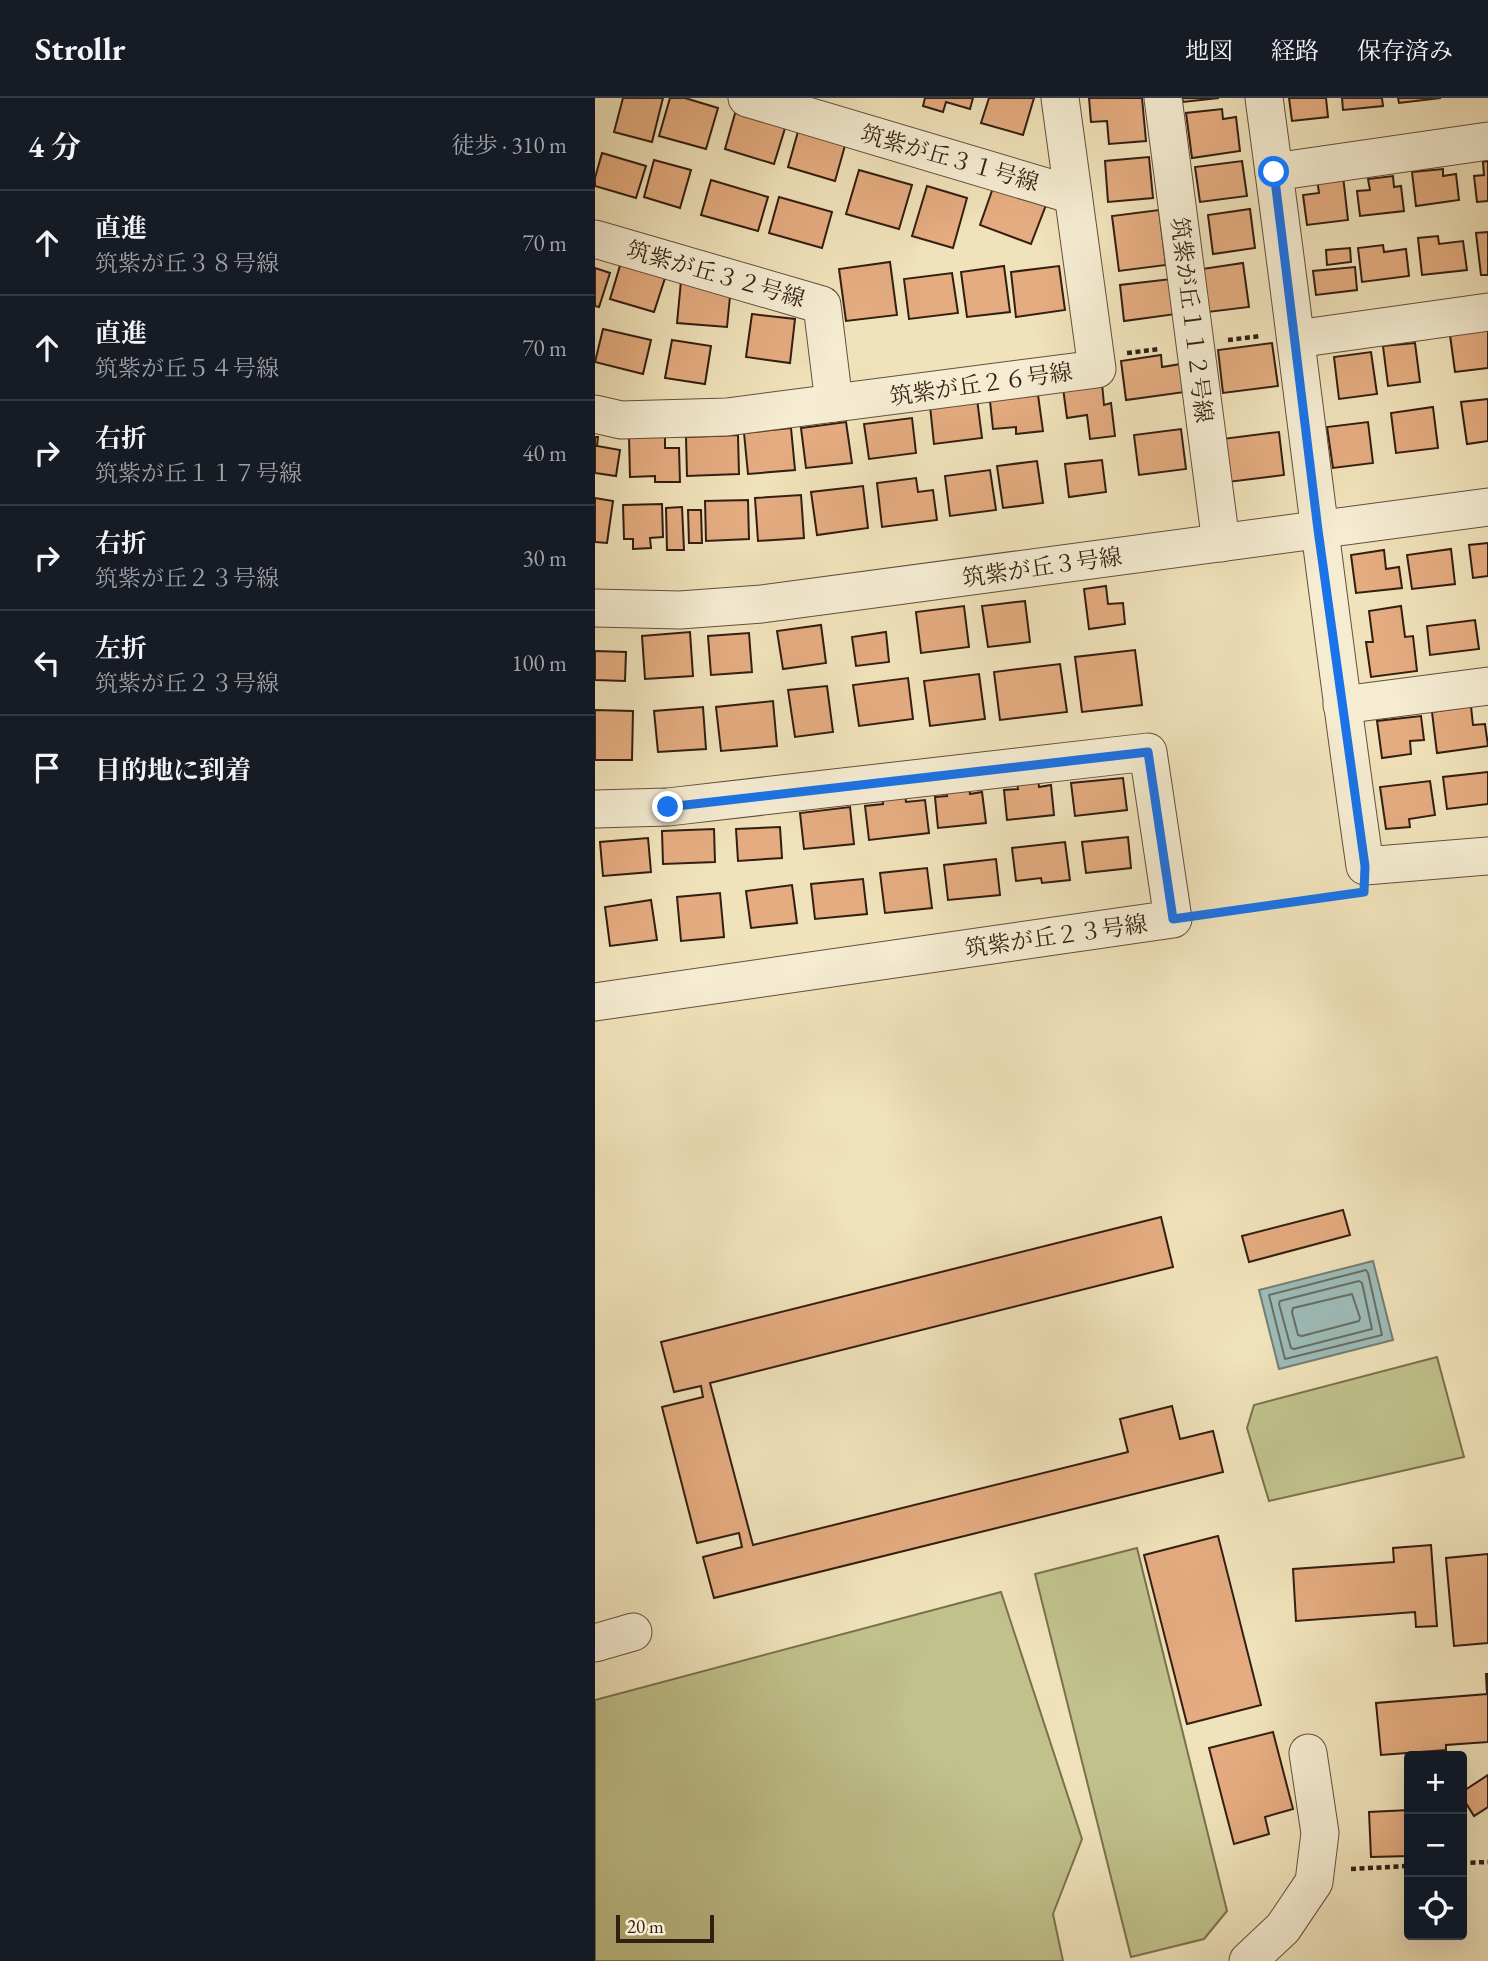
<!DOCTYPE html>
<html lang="ja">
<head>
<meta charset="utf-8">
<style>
  :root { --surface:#171b24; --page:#242831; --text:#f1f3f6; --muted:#9ea1a6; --line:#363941 }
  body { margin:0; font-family:"EB Garamond","Noto Serif JP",serif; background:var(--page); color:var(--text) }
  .controls { position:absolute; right:21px; bottom:21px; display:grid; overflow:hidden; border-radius:7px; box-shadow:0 7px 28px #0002 }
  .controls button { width:63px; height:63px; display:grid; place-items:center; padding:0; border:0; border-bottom:2px solid var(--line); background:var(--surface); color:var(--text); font:35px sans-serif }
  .scale { position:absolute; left:21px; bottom:18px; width:98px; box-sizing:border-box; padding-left:7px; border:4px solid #331e12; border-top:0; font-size:19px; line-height:24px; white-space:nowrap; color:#331e12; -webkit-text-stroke:5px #f5ecd2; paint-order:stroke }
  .stop { position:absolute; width:21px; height:21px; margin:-16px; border:5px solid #1a73e8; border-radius:50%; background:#fff }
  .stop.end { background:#1a73e8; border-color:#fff; box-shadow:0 2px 7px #0008 }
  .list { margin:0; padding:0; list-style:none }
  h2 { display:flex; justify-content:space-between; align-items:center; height:91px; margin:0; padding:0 28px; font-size:30px }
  h2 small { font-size:23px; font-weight:400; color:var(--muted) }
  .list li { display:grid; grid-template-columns:46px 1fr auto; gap:21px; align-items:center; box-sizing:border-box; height:105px; padding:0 28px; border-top:2px solid var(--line) }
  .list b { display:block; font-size:26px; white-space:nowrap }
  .list p { margin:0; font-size:23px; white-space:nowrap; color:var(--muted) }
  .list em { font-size:23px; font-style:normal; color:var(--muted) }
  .icon { flex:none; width:38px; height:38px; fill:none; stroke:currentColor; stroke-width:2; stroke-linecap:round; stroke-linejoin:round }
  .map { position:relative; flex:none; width:893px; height:1863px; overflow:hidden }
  header { display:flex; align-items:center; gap:42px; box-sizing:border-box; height:98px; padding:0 35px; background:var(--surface); border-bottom:2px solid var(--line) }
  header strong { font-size:33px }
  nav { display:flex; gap:38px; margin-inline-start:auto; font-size:24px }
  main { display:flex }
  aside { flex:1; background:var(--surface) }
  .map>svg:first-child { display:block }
  .green { fill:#c0c18b; stroke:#7a704e; stroke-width:2 }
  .water { fill:#9dbcb8; stroke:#737d76; stroke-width:2 }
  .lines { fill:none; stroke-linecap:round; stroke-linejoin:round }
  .shore { stroke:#686d65; stroke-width:2 }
  .building { fill:#e4ac80; stroke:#331e12; stroke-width:2 }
  .minor-casing { stroke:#624f3c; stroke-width:39 }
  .path { stroke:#331e12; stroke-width:4.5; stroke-dasharray:5 3.5; stroke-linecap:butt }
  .minor { stroke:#f5ecd2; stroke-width:37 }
  .route { stroke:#1a73e8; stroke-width:9 }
  .labels { text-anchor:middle; stroke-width:7; stroke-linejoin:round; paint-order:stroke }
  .street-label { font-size:23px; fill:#331e12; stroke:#f5ecd2 }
</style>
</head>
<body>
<header>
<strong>Strollr</strong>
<nav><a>地図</a><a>経路</a><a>保存済み</a></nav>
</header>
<main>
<aside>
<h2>4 分<small>徒歩 · 310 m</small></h2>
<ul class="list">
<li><svg class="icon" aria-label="ahead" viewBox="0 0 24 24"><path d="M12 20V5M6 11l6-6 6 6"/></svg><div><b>直進</b><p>筑紫が丘３８号線</p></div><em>70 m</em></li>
<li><svg class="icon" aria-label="ahead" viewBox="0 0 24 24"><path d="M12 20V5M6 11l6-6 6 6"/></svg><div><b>直進</b><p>筑紫が丘５４号線</p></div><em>70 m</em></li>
<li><svg class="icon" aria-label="right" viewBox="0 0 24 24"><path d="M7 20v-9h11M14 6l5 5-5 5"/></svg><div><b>右折</b><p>筑紫が丘１１７号線</p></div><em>40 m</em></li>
<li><svg class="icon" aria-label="right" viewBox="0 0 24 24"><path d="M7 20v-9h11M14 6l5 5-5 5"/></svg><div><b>右折</b><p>筑紫が丘２３号線</p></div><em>30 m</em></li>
<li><svg class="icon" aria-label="left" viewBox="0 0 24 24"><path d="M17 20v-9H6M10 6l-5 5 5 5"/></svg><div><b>左折</b><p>筑紫が丘２３号線</p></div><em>100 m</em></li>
<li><svg class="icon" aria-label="arrive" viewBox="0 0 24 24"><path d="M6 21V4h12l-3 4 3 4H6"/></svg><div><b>目的地に到着</b></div></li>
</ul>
</aside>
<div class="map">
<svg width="893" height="1863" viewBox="0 0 893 1863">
  <rect width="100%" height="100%" fill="#f0e2ba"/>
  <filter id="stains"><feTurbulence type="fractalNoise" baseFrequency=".00286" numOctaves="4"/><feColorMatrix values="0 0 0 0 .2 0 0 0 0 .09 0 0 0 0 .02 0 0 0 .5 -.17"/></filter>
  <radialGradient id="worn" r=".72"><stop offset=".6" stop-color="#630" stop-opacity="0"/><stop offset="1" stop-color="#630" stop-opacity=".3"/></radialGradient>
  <g class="green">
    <polygon points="842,1259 869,1359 674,1403 652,1330 659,1307"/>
    <polygon points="542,1450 632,1813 609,1841 536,1859 440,1476"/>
    <polygon points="406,1494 487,1741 458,1816 468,1863 0,1863 0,1602"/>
  </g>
  <polygon class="water" points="778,1163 798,1242 684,1271 664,1192"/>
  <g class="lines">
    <g class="shore">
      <polygon points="771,1172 773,1175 787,1237 690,1261 674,1197"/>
      <polygon points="764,1183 767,1185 777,1231 699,1251 696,1250 684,1206 685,1203"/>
      <polygon points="757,1196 765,1220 764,1223 707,1238 703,1237 697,1214 698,1210"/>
    </g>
  </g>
  <g class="building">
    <polygon points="28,0 68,0 57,44 19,34"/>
    <polygon points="75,0 90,0 123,10 111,51 64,38"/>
    <polygon points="330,0 378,0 375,11 351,4 348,14 328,8"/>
    <polygon points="394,0 439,0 428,37 386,25"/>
    <polygon points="494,0 547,0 551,43 514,46 512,23 496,24"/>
    <polygon points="587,0 624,0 588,4"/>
    <polygon points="694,0 731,0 733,19 697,23"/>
    <polygon points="747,0 787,0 788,8 748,12"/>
    <polygon points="803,0 846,0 804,5"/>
    <polygon points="627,11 628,21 641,19 645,53 597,60 591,15"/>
    <polygon points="141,12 191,27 179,66 130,51"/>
    <polygon points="204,30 251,44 240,83 193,69"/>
    <polygon points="7,55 51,68 41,100 0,88 0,80"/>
    <polygon points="554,59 558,100 513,104 510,63"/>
    <polygon points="59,62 96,72 85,110 49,99"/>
    <polygon points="647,63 652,98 605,104 600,69"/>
    <polygon points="893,63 893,103 882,104 879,78 889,77 888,64"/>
    <polygon points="848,71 848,78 861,76 864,102 821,108 817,74"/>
    <polygon points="264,72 317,87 304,131 251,116"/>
    <polygon points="748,78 753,122 712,127 708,97 724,95 722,81"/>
    <polygon points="798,78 799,89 806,88 809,113 765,118 762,93 775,92 773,81"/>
    <polygon points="116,82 173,99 163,133 106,117"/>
    <polygon points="399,87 451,107 436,146 385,127"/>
    <polygon points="332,88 372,100 358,150 317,138"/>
    <polygon points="184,99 237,114 227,150 174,135"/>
    <polygon points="655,111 660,150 618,156 613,117"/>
    <polygon points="564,112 571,167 524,173 517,118"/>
    <polygon points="893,134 893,177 886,177 881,135"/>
    <polygon points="843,138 844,146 868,143 872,172 827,177 823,140"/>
    <polygon points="788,147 789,154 811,151 814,178 767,184 763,150"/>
    <polygon points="755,150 756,164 732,167 731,152"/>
    <polygon points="27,161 72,174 59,214 15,201"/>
    <polygon points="295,164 302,217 251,223 244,171"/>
    <polygon points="648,165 654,209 613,214 607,171"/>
    <polygon points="409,168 415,214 372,219 366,174"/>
    <polygon points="464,168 470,212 421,219 416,174"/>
    <polygon points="760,169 762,192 721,197 718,173"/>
    <polygon points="0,170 15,175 4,209 0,208"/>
    <polygon points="357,175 363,215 314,221 309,181"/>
    <polygon points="576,181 581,216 529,223 525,187"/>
    <polygon points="86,183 136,188 132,229 82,225"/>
    <polygon points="157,216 200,221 195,265 151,259"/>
    <polygon points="8,231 56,242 48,276 0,264"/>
    <polygon points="893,232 893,270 860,274 855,237"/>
    <polygon points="77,242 116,248 110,286 70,280"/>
    <polygon points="677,245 683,288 628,295 623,252"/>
    <polygon points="820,245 825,284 793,288 788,248"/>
    <polygon points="776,254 782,296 744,301 739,259"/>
    <polygon points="566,257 567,269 586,266 590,294 531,302 526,263"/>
    <polygon points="507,285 509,307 516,305 520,338 495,341 492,317 472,320 468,290"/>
    <polygon points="443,297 448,333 421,336 421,329 398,331 395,303"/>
    <polygon points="382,301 387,340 339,346 335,308"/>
    <polygon points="893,301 893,343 872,346 866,304"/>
    <polygon points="838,309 843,350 801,355 796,315"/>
    <polygon points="317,320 321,355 274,361 269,326"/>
    <polygon points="251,324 257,365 211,370 206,330"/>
    <polygon points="773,324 778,365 738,370 732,329"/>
    <polygon points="196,330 200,372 153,376 149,335"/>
    <polygon points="586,331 591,371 544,377 539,337"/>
    <polygon points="684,334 689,377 633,384 627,341"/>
    <polygon points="70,336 70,350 84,350 85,384 60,384 60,378 35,379 34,338"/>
    <polygon points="143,337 144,376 92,378 91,339"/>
    <polygon points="0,339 3,339 2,348 25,352 21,378 0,375"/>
    <polygon points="507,362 511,394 474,399 470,366"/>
    <polygon points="442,363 448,405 408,410 402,368"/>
    <polygon points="395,372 401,412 355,418 350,378"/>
    <polygon points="321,380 323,394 338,392 342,422 287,429 282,385"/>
    <polygon points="268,388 273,430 222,437 216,394"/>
    <polygon points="206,397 209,440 163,443 160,400"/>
    <polygon points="0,400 18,403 12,445 0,444"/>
    <polygon points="153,402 154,441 111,443 110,403"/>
    <polygon points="67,406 68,439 55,440 56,450 38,451 38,441 29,441 28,407"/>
    <polygon points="87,409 89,452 72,452 71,410"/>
    <polygon points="93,412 106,412 107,445 94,445"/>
    <polygon points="893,445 893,478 878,480 874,447"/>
    <polygon points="856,451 860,486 817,491 812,457"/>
    <polygon points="789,452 791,471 804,469 807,490 761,495 756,457"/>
    <polygon points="511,488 513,506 528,505 530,526 494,531 489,491"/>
    <polygon points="430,503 435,544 393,549 387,508"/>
    <polygon points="369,508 374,549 326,555 321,514"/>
    <polygon points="806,508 810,539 818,538 822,573 776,579 771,544 778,544 774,513"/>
    <polygon points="880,522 884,551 835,557 832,528"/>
    <polygon points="226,527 231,565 188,571 182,533"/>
    <polygon points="95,534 98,578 50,581 47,538"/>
    <polygon points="291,534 294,564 261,568 257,539"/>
    <polygon points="154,535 157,574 116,577 113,538"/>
    <polygon points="540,552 547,607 487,614 480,559"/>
    <polygon points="0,553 31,554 30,583 0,582"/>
    <polygon points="465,566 472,614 405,622 399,574"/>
    <polygon points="384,576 390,621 335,628 329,583"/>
    <polygon points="313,580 318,621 264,628 258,587"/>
    <polygon points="232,588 238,634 200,639 193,592"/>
    <polygon points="178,603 182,648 126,653 121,609"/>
    <polygon points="876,608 878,627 890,626 893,648 842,655 837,614"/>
    <polygon points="108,609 111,651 63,654 59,613"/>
    <polygon points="0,612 38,613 37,662 0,662"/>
    <polygon points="826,618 829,642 815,643 816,656 787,660 782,623"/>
    <polygon points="893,674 893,706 852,711 848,679"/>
    <polygon points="443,680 444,689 456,687 459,717 412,722 409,692 423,691 422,683"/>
    <polygon points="528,680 532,712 480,718 476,685"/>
    <polygon points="835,683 840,717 814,721 815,729 791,731 785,689"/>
    <polygon points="374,689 375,696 387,694 391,725 343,730 340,699 352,698 351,692"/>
    <polygon points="310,695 311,704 330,702 334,735 274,742 270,708 288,706 287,698"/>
    <polygon points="255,709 259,746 209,751 205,715"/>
    <polygon points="185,729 187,760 143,763 141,731"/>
    <polygon points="119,731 120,764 68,766 67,733"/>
    <polygon points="533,739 536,770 491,775 487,744"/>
    <polygon points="53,740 56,774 8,778 5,744"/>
    <polygon points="470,744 475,782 447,785 446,780 421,783 417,750"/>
    <polygon points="401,761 405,797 353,802 349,767"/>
    <polygon points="332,770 337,810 290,815 285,775"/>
    <polygon points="268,781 272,816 220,821 216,786"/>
    <polygon points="197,787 202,825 156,830 151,793"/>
    <polygon points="125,795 129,839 86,843 82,799"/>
    <polygon points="56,802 62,842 15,848 10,809"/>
    <polygon points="748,1112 755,1137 654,1164 647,1138"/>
    <polygon points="566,1119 578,1169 115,1285 158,1447 533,1354 525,1321 577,1308 585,1341 618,1333 628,1374 119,1500 108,1459 147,1449 144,1435 102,1445 67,1309 108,1299 106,1288 79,1294 66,1244"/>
    <polygon points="623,1438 666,1607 592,1626 549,1457"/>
    <polygon points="836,1447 842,1528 821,1529 820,1514 701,1523 698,1471 799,1464 798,1450"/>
    <polygon points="893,1456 893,1545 859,1548 851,1460"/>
    <polygon points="891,1576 893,1576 893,1644 851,1647 851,1652 786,1657 781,1605 892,1596"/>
    <polygon points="678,1634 698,1711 670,1719 674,1736 639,1746 614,1650"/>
    <polygon points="893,1677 893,1709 879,1718 867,1699 867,1694"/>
    <polygon points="814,1712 814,1758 776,1759 774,1714"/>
  </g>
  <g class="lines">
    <g class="minor-casing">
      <g id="minor">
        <polyline points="152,0 478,97"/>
        <polyline points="568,0 626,445"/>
        <path d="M669,0C704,256 733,513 770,768L893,758"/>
        <polyline points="679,74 893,43"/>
        <polyline points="0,141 227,207 239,305"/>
        <polyline points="701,241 893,214"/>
        <polyline points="0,316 26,322 132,319 502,271 465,0"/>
        <polyline points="0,510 85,512 167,506 893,409"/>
        <polyline points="747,607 893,588"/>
        <polyline points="0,711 73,709 553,654 578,821 0,904"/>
        <polyline points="0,1545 38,1534"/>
        <polyline points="653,1863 688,1830 719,1784 725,1735 713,1655"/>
      </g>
    </g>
    <g class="path">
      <polyline points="633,242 666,238"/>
      <polyline points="532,255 565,251"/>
      <polyline points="610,817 750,796"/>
      <polyline points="867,1765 893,1764"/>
      <polyline points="756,1771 814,1768"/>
    </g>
    <use href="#minor" class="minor"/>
  </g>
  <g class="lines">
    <polyline class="route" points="73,709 553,654 578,821 769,794 770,768 723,432 679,74"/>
  </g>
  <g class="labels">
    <g class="street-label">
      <text transform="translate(355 60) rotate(16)" y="8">筑紫が丘３１号線</text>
      <text transform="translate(121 176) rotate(16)" y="8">筑紫が丘３２号線</text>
      <text transform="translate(597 222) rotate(83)" y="8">筑紫が丘１１２号線</text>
      <text transform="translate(386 286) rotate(-8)" y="8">筑紫が丘２６号線</text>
      <text transform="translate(447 469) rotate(-8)" y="8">筑紫が丘３号線</text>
      <text transform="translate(461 838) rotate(-8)" y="8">筑紫が丘２３号線</text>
    </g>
  </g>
  <rect width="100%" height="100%" filter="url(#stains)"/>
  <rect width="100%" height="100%" fill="url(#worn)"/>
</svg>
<div class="controls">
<button>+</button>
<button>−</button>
<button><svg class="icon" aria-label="locate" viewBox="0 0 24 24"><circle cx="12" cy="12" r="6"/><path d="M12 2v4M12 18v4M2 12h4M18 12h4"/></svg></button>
</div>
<div class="scale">20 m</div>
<div class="stop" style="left:679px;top:74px"></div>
<div class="stop end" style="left:73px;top:709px"></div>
</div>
</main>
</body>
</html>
